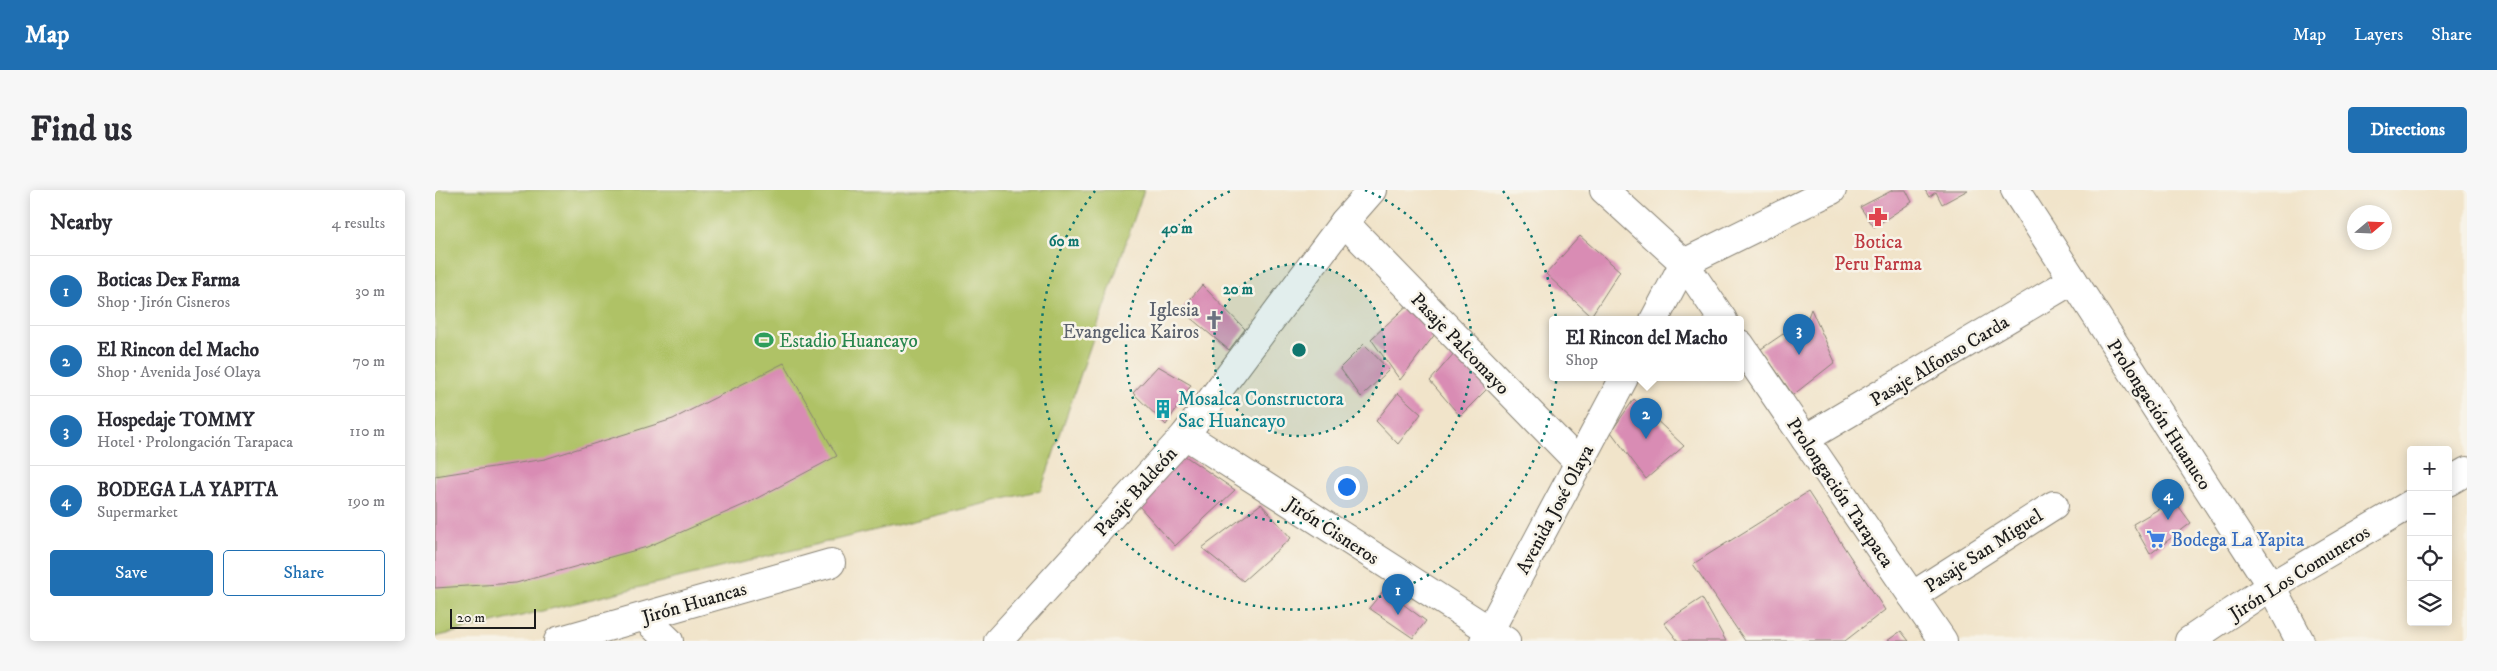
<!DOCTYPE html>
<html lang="en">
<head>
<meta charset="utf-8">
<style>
  :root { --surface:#fff; --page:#f7f7f7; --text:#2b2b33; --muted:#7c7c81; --line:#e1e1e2; --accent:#1f6fb2 }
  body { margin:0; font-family:"IM FELL DW Pica",serif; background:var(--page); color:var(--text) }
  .controls { position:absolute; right:15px; bottom:15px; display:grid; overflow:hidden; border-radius:5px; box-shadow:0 2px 12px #0003 }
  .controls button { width:45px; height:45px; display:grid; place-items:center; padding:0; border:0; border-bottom:1px solid var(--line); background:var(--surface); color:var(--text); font:25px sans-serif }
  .compass { position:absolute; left:1912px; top:15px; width:45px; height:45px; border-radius:50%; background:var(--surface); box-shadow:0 2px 12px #0003; rotate:71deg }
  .scale { position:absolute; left:15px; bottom:12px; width:86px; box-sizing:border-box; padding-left:5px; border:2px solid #1c1c1c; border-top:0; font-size:14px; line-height:18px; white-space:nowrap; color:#1c1c1c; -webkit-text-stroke:4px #f7f3e8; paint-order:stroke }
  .you { position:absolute; left:911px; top:296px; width:18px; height:18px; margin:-12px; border:4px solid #fff; border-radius:50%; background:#1a73e8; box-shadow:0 0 0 8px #1a73e833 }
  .badge { display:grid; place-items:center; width:32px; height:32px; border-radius:50%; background:var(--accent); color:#fff; font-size:16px; font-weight:700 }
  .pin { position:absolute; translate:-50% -41px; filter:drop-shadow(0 1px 2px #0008) }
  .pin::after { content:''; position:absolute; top:26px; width:18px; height:15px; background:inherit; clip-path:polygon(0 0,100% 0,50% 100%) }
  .popup { position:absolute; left:1114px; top:126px; width:195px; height:65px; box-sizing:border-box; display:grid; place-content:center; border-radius:5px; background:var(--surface); filter:drop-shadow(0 1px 4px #0005); font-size:16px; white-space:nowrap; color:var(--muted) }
  .popup b { font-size:19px; color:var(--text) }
  .popup::after { content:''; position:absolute; left:50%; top:100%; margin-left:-10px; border:10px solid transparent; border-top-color:var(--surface) }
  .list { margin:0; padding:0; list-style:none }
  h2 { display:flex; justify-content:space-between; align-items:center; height:65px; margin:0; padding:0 20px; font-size:21px }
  h2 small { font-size:16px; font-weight:400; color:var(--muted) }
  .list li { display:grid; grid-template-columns:32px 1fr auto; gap:15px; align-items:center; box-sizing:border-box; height:70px; padding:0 20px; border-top:1px solid var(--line) }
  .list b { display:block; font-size:19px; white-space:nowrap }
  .list p { margin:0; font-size:16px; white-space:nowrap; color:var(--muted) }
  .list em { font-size:16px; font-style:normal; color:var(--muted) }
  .actions { display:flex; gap:10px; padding:15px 20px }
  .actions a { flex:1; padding:11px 0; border:1px solid var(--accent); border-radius:5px; text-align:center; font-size:18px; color:var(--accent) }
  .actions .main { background:var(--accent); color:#fff }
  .icon { flex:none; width:28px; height:28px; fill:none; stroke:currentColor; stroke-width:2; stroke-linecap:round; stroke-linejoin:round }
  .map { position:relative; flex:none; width:2032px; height:451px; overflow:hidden; border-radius:5px }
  header { display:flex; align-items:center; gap:30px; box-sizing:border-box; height:70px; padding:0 25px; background:var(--accent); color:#fff }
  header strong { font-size:24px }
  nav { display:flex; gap:28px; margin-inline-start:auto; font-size:18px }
  .intro { display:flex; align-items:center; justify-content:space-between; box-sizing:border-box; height:120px; padding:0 30px }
  h1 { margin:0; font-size:35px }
  .button { padding:12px 22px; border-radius:5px; background:var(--accent); color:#fff; font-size:18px; font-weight:700 }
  main { display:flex; gap:30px; padding:0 30px }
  aside { flex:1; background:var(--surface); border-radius:5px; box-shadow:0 2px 12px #0003 }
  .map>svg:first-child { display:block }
  .green { fill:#afc266; stroke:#666f41 }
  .building { fill:#d98cb4 }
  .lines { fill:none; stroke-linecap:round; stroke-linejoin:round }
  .minor-casing { stroke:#868073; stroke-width:30 }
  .minor { stroke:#fff; stroke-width:28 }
  .ring { fill:none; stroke:#0f766e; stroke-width:2.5; stroke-dasharray:2.5 5 }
  .labels { text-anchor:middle; stroke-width:5; stroke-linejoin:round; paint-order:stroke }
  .health-label { font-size:19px; fill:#be3a42; stroke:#f7f3e8 }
  .worship-label { font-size:19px; fill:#5b616d; stroke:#f7f3e8; text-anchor:end }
  .leisure-label { font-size:19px; fill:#27864d; stroke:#f7f3e8; text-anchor:start }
  .street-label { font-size:19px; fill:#1c1c1c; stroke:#f7f3e8 }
  .culture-label { font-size:19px; fill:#0d838f; stroke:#f7f3e8; text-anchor:start }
  .shop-label { font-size:19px; fill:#366cbe; stroke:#f7f3e8; text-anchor:start }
  .centre { fill:#0f766e; stroke:#f7f3e8; stroke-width:2.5 }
  .ring-label { font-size:15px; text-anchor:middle; font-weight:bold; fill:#0f766e; stroke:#f7f3e8; stroke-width:5; stroke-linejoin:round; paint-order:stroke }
</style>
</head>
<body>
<header>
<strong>Map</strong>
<nav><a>Map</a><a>Layers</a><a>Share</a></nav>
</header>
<div class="intro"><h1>Find us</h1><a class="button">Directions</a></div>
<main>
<aside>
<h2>Nearby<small>4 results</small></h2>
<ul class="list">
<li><span class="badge">1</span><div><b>Boticas Dex Farma</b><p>Shop · Jirón Cisneros</p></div><em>30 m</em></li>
<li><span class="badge">2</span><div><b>El Rincon del Macho</b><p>Shop · Avenida José Olaya</p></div><em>70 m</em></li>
<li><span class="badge">3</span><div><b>Hospedaje TOMMY</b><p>Hotel · Prolongación Tarapaca</p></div><em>110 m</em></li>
<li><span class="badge">4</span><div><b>BODEGA LA YAPITA</b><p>Supermarket</p></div><em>190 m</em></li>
</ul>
<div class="actions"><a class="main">Save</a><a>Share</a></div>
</aside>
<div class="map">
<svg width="2032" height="451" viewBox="0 0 2032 451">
  <rect width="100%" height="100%" fill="#f7f3e8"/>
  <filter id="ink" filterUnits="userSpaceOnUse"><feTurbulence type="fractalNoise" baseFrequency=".02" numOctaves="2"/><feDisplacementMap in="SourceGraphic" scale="10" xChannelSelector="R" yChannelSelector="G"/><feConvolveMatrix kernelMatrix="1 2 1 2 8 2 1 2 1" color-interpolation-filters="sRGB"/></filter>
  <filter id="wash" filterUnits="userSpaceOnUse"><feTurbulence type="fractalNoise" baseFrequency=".0096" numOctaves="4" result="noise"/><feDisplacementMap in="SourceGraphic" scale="20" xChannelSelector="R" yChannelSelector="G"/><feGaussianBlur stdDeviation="1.12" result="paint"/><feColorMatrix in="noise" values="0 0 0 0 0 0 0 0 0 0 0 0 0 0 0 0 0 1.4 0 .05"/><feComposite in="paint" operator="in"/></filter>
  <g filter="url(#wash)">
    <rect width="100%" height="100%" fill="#f1e4ca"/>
    <polygon class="green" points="0,0 709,0 606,300 0,447"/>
    <g id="blocks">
      <g class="building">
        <polygon points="1458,0 1471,0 1477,12 1439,37 1425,17"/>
        <polygon points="1490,0 1533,0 1507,14 1501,2 1494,7"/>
        <polygon points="1145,46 1185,81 1156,126 1111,84"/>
        <polygon points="767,95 810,139 794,160 746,120"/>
        <polygon points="978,110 1004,139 965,190 936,149"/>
        <polygon points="1376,119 1400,172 1358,205 1326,159 1373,127"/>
        <polygon points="929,154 954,180 926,207 905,178"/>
        <polygon points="1020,162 1055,196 1025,226 995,191"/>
        <polygon points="349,173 402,266 313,313 212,357 81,393 0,398 0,286 110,269 238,229"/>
        <polygon points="723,176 756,195 731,235 698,203"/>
        <polygon points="963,203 986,224 963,254 941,231"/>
        <polygon points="1199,209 1249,256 1211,289 1176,242"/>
        <polygon points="750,266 800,300 740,356 703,315 743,268"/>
        <polygon points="1373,302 1450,420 1410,451 1310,451 1258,374"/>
        <polygon points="1739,310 1756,333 1715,364 1698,334"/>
        <polygon points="826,314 856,348 808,391 767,358"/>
        <polygon points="949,400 991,431 978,448 934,418"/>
        <polygon points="1267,408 1291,451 1243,451 1229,433"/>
        <polygon points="1466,441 1474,451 1452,451"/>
      </g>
    </g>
  </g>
  <g filter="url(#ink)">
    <use href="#blocks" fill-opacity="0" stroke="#868073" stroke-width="1"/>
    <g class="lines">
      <g class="minor-casing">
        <g id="minor">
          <polyline points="1169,0 1249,73 1288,130"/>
          <polyline points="1580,0 1836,396 1865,451"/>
          <polyline points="909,32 1144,273"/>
          <polyline points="1219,130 1249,73 1397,0"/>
          <polyline points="1305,154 1508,451"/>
          <polyline points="750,245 1071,451"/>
          <polyline points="1370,249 1638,90"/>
          <polyline points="2013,292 2032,281"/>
          <polyline points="1477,406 1619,315"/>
          <polyline points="209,427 234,451"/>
          <polyline points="123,451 396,373"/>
          <polyline points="563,451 750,245 909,32 937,0"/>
          <polyline points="1049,451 1189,188"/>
          <polyline points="1754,451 1836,396 1976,314"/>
        </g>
      </g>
      <use href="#minor" class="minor"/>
    </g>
  </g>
  <circle cx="864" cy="160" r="86" fill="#0f766e" fill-opacity=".12"/>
  <g class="ring">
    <circle cx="864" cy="160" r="86"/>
    <path d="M930 0A173 173 0 1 1 798 0"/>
    <path d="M1068 1A259 259 0 1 1 660 1"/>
  </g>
  <defs>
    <g id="pharmacy-bare" transform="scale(1.5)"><path d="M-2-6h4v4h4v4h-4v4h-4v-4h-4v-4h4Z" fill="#e0444e" stroke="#f7f3e8" stroke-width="2.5" paint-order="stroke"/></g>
    <g id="church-bare" transform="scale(1.5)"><path d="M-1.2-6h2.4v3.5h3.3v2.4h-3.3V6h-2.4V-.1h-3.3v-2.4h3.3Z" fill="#6b7280" stroke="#f7f3e8" stroke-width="2.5" paint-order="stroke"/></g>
    <g id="stadium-bare" transform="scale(1.5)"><path d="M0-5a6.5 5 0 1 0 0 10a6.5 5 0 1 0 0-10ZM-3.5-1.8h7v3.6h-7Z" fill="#2e9e5b" stroke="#f7f3e8" stroke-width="2.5" paint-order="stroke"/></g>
    <g id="building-bare" transform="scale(1.5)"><path d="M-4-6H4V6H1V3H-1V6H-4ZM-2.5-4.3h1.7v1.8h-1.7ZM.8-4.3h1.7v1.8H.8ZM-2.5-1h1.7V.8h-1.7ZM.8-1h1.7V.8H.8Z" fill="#0f9aa8" stroke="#f7f3e8" stroke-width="2.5" paint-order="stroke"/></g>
    <g id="supermarket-bare" transform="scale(1.5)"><path d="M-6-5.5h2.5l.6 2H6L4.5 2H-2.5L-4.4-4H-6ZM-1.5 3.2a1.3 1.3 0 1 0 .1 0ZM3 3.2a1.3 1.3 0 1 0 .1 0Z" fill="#3f7fe0" stroke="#f7f3e8" stroke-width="2.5" paint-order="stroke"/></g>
  </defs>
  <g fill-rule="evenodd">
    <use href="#pharmacy-bare" x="1443" y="27"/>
    <use href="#church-bare" x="779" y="130"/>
    <use href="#stadium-bare" x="329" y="150"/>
    <use href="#building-bare" x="728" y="219"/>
    <use href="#supermarket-bare" x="1721" y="349"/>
  </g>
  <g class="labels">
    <g class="health-label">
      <text x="1443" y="58">Botica<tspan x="1443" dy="22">Peru Farma</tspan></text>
    </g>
    <g class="worship-label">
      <text x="764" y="126">Iglesia<tspan x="764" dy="22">Evangelica Kairos</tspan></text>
    </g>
    <g class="leisure-label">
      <text x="344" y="157">Estadio Huancayo</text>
    </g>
    <g class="street-label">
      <text transform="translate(1026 153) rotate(46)" y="7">Pasaje Palcomayo</text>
      <text transform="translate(1504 170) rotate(-31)" y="7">Pasaje Alfonso Carda</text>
      <text transform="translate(1725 224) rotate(57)" y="7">Prolongación Huanuco</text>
      <text transform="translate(700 301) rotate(-48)" y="7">Pasaje Baldeón</text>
      <text transform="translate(1406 302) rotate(56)" y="7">Prolongación Tarapaca</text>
      <text transform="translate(1119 319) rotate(-62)" y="7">Avenida José Olaya</text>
      <text transform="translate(898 340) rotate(33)" y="7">Jirón Cisneros</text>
      <text transform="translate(1548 360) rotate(-33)" y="7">Pasaje San Miguel</text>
      <text transform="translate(1864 382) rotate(-32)" y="7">Jirón Los Comuneros</text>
      <text transform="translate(259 412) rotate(-16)" y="7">Jirón Huancas</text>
    </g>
    <g class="culture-label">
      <text x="743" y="215">Mosalca Constructora<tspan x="743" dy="22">Sac Huancayo</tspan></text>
    </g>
    <g class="shop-label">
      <text x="1736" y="356">Bodega La Yapita</text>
    </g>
  </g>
  <circle cx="864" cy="160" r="8" class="centre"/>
  <g class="ring-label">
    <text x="742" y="43">40 m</text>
    <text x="629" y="56">60 m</text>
    <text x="803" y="104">20 m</text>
  </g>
</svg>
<div class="controls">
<button>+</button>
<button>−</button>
<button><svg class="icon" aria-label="locate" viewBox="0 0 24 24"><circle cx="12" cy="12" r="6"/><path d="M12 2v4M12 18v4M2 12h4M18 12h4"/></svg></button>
<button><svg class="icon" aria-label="layers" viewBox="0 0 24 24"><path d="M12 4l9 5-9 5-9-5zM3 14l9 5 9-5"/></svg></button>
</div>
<svg class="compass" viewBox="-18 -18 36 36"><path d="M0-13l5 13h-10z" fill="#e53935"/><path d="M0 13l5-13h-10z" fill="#7c7c81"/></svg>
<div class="scale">20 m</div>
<div class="you"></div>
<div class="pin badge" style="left:963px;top:425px">1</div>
<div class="pin badge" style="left:1211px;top:249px">2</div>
<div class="popup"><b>El Rincon del Macho</b>Shop</div>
<div class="pin badge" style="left:1364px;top:165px">3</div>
<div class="pin badge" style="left:1733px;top:330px">4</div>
</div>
</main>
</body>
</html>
